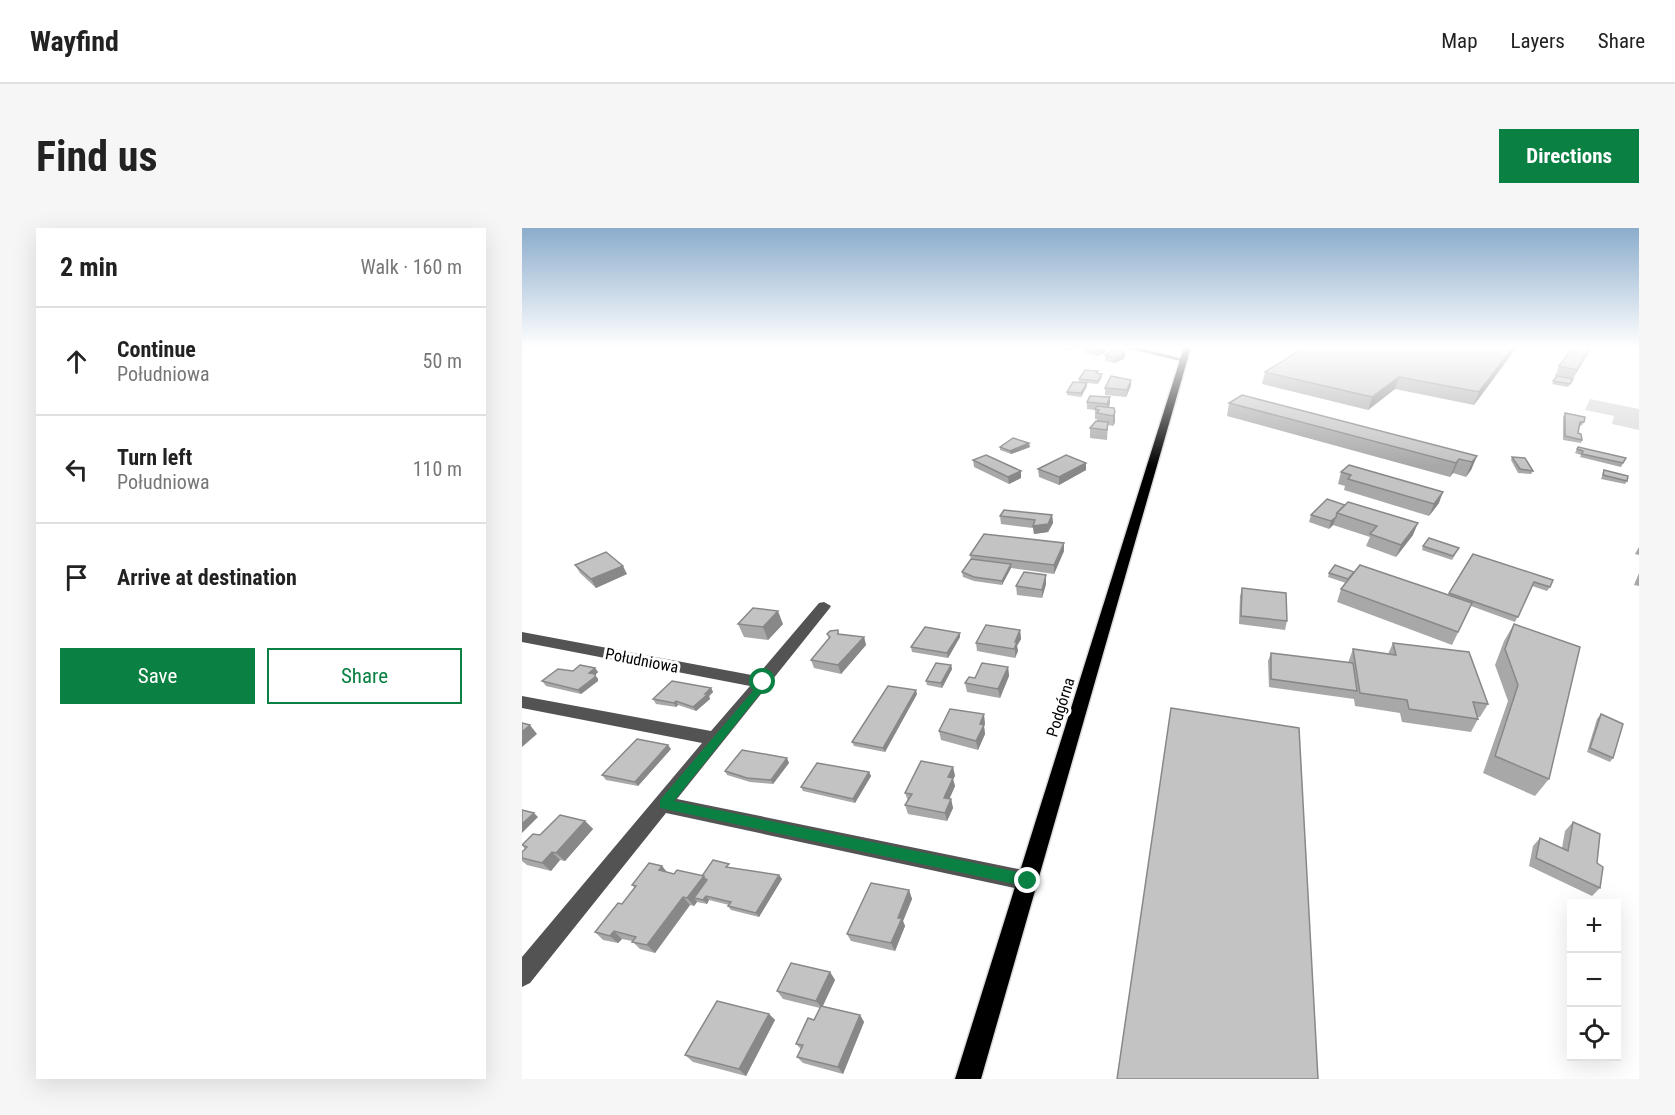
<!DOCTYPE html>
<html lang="en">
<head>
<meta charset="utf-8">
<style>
  :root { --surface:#fff; --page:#f6f6f6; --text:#222; --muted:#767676; --line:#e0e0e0; --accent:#0b8043 }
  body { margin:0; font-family:"Roboto Condensed",sans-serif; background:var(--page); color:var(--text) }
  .controls { position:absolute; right:18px; bottom:18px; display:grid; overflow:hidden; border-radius:0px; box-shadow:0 6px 24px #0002 }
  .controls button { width:54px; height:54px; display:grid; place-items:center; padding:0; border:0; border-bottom:2px solid var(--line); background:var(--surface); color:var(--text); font:30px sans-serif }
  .stop { position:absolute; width:18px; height:18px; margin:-14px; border:4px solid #0b8043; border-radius:50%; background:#fff }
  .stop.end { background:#0b8043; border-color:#fff; box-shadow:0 2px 6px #0008 }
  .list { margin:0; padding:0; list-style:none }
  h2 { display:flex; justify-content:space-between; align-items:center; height:78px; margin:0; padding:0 24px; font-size:26px }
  h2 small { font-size:20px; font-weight:400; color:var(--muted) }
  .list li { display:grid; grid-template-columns:39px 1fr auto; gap:18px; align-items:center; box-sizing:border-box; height:108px; padding:0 24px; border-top:2px solid var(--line) }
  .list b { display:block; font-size:22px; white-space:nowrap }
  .list p { margin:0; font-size:20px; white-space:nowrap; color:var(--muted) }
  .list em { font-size:20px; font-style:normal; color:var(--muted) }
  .actions { display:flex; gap:12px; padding:18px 24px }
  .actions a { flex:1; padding:14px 0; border:2px solid var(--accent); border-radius:0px; text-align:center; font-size:21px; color:var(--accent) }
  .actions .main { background:var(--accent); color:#fff }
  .icon { flex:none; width:33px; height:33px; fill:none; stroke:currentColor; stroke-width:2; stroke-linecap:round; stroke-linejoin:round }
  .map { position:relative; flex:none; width:1117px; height:851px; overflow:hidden; border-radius:0px }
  header { display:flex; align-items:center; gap:36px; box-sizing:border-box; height:84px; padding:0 30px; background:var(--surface); border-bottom:2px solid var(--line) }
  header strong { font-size:28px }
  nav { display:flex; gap:33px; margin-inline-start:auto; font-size:21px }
  .intro { display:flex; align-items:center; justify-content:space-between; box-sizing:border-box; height:144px; padding:0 36px }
  h1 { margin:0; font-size:42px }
  .button { padding:15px 27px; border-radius:0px; background:var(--accent); color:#fff; font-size:21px; font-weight:700 }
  main { display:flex; gap:36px; padding:0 36px }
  aside { flex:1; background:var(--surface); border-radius:0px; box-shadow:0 6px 24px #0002 }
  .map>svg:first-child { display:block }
  .green { fill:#dadada }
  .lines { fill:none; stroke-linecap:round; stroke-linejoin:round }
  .major-casing { stroke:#dbdbdb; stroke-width:3 }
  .minor { fill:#535353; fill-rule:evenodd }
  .major { fill:#000; fill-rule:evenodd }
  .wall { fill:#a8a8a8 }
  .shaded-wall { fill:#888 }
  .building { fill:#c3c3c3; stroke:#888; stroke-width:1.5 }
  .route { fill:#0b8043 }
  .labels { text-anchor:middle; stroke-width:6; stroke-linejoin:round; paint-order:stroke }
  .street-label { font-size:16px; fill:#000; stroke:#fff }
</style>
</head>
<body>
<header>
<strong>Wayfind</strong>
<nav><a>Map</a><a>Layers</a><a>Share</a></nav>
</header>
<div class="intro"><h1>Find us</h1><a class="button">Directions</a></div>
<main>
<aside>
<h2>2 min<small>Walk · 160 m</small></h2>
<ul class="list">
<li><svg class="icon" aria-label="ahead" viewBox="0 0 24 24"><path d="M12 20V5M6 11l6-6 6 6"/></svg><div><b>Continue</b><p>Południowa</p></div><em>50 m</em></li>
<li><svg class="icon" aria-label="left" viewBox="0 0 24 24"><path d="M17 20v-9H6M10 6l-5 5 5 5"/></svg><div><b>Turn left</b><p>Południowa</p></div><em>110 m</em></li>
<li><svg class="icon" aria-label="arrive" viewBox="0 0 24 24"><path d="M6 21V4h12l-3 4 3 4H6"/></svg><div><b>Arrive at destination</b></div></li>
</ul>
<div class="actions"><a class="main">Save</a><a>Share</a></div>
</aside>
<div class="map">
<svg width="1117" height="851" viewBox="0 0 1117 851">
  <rect width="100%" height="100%" fill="#fff"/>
  <polygon class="green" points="1068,171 1117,181 1117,202 1090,196 1092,188 1063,182"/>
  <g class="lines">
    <g class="major-casing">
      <polygon id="major" points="662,119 669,119 459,851 433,851"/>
    </g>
    <g class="minor">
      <polygon points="600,119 613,119 666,132 662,134"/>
      <polygon points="302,374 309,378 307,381 155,571 506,643 513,646 516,653 513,660 506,663 144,585 8,755 0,759 0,729 180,515 0,480 0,468 189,503 228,458 0,414 0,404 235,448 297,375"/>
    </g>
    <use href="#major" class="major"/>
  </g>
  <g class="wall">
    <polygon points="534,119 554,119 554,120 547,123"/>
    <polygon points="563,119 581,119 583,125 575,128 563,125"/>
    <polygon points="779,119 995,119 952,177 873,161 846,182 740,156 743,144 782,120"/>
    <polygon points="1070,119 1046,159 1030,156 1035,148 1033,148 1037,138"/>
    <polygon points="603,124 603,130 600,132 593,135 583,133 583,127"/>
    <polygon points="576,145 580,149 576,156 565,155 565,158 559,169 545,167 545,164 557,154 557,151"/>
    <polygon points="609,158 604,169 583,167 583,160"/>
    <polygon points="565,174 588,176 586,179 593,184 593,194 591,198 586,197 585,212 568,210 568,200 575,193 575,191 573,191 573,182 565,181"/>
    <polygon points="707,175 955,228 949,242 944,249 931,245 928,249 705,188"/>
    <polygon points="1043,185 1062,194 1060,197 1058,198 1056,205 1060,212 1059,215 1041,212 1041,189"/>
    <polygon points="478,219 508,219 489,226 478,222"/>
    <polygon points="1056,219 1104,230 1099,239 1058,229 1059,227 1053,225"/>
    <polygon points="990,229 1011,243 1009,246 996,245 989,232"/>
    <polygon points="451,232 499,243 499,250 487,256 452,239"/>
    <polygon points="564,235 564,242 537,257 517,249 516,241"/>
    <polygon points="1082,242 1105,253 1103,256 1079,251"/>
    <polygon points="819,244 917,275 907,288 822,262 823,258 816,256"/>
    <polygon points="805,271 891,307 874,329 844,318 848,309 811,297 807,301 787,294 789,287"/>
    <polygon points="530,287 531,295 526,304 512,306 511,300 479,296 478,288"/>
    <polygon points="542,315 542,323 532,346 489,340 480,357 452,353 441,349 440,344 449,331 448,327"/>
    <polygon points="901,318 937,320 930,332 900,322"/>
    <polygon points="1117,319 1117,327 1113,326"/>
    <polygon points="951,326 1028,359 1025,363 1010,358 993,394 949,378 930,417 815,374 819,361 824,355 806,349 807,345 832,344 926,367"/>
    <polygon points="53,337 105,346 74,360 58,345"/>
    <polygon points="1117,345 1117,358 1112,357"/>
    <polygon points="524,356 520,370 495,367 494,358"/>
    <polygon points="720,360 765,393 763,402 717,396 718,368"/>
    <polygon points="216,396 261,396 246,412 222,409"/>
    <polygon points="992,396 1027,551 1013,568 961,545 986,473 973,437 982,413"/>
    <polygon points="316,402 317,406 342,409 344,417 319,446 292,440 289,432 307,410 305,406"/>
    <polygon points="498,402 499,411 495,418 496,423 493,430 455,423 454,415"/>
    <polygon points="438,405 438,409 426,430 390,424 389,419"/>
    <polygon points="871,415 966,476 958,489 956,489 956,491 949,504 880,494 878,485 833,478 832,471 747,459 746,433 749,425 826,435 831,421 866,426"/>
    <polygon points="429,437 430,441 420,460 405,457 404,453"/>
    <polygon points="486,439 487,448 478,470 445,464 443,455 453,450"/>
    <polygon points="73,440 76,444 73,447 76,451 76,453 59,466 24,458 20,453 51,443"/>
    <polygon points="189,460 191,464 187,468 188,471 174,483 156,477 154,479 134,476 131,471"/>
    <polygon points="395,466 363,524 332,518 330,514"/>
    <polygon points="1079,486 1091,530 1088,534 1065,524 1075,491"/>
    <polygon points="463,495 462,498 463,506 456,522 419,512 417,503"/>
    <polygon points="149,521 116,558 84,552 80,547"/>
    <polygon points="267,535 251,556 228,554 205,547 203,543"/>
    <polygon points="431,539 433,548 431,551 433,558 427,571 429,571 431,580 425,593 386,586 383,577 386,573 383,565"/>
    <polygon points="347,544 349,548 333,575 281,563 279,559"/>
    <polygon points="63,593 71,601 43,633 38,632 29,643 5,637 0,633 0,624 3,621 0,617 18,607"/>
    <polygon points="1051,594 1075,635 1078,660 1070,668 1007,638 1011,618 1018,610 1040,620 1043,603"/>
    <polygon points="140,638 145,644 152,646 180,648 209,640 257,647 260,651 237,689 209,682 206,678 207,677 187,672 185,676 175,674 172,678 168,677 133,725 118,721 110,713 100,711 96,715 81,712 73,704 100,676 113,660 110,657"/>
    <polygon points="387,662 390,671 381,693 383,698 373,723 329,713 325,706"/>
    <polygon points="308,744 313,752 300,778 338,787 342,794 321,846 281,835 275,829 279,821 274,816 292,792 298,780 261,771 255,763"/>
    <polygon points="247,786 253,792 224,848 171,834 163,827"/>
  </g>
  <g class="shaded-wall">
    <polygon points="550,119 554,119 554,120 547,123 547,120"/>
    <polygon points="991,119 995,119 952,177 957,164"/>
    <polygon points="1070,119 1067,124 1050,151 1055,142"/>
    <polygon points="583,120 583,125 575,128 575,123"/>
    <polygon points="603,124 603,130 593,135 593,129"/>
    <polygon points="877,149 873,161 846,182 850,169"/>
    <polygon points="609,152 609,158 604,169 605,162"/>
    <polygon points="565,155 565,158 559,169 559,165"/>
    <polygon points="588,169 588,176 585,183 585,176"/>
    <polygon points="593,184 593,194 591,198 591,188"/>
    <polygon points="507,215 508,219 489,226 488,223"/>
    <polygon points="955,228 949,242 944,249 950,234"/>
    <polygon points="937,231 931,245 928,249 934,235"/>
    <polygon points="564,235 564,242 537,257 537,249"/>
    <polygon points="499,243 499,250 487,256 486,249"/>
    <polygon points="921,264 917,275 907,288 912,276"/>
    <polygon points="530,287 531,295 526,304 512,306 511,298"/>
    <polygon points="814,289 811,297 807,301 809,293"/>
    <polygon points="896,295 891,307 874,329 879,317"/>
    <polygon points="542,315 542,323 532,346 532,337"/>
    <polygon points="489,336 489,340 480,357 480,353"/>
    <polygon points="101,338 105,346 74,360 69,351"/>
    <polygon points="524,347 524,356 520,370 520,362"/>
    <polygon points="256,383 261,396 246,412 241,399"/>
    <polygon points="498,402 499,411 495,418 496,423 493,430 493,414"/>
    <polygon points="438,405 438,409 426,430 425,425"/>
    <polygon points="342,409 344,417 319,446 316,437"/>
    <polygon points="429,437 430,441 420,460 419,455"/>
    <polygon points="486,439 487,448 478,470 476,461"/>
    <polygon points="73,440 76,444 73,447 76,451 76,453 59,466 56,462 67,445"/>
    <polygon points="189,460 191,464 187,468 188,471 174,483 171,479"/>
    <polygon points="394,462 395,466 363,524 361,520"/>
    <polygon points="154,473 156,477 154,479 152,475"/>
    <polygon points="462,486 463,495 462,498 463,506 456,522 454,513 458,496"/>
    <polygon points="8,497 15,506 0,519 0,504"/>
    <polygon points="146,517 149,521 116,558 113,554"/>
    <polygon points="265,530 267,535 251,556 249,552"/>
    <polygon points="431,539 433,548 431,551 433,558 424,579 422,570 426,549"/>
    <polygon points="347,544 349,548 333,575 331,571"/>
    <polygon points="429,571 431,580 425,593 423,585"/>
    <polygon points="12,585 16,589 0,605 0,596"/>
    <polygon points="63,593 71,601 43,633 34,625"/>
    <polygon points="30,624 38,632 29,643 20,635"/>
    <polygon points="140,638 147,647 137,642"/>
    <polygon points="257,647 260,651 237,689 234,685"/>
    <polygon points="182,648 188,656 172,670 175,674 172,678 165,670"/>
    <polygon points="387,662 390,671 381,693 383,698 373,723 369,715 376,690"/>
    <polygon points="184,668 187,672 185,676 181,672"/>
    <polygon points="161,669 168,677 133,725 125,717"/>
    <polygon points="92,703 100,711 96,715 88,708"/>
    <polygon points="308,744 313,752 300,780 294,773"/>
    <polygon points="247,786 253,792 224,848 217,841"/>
    <polygon points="338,787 342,794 321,846 316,839"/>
  </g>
  <g class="building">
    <polygon points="563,119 581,119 583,120 575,123"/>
    <polygon points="783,119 991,119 957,164 877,149 850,169 743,144"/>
    <polygon points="1051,119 1069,119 1055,142 1037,138"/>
    <polygon points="592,121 603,124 593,129 583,127"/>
    <polygon points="563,142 576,143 574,145 580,146 576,153 557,151"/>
    <polygon points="589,148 609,152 605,162 583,160"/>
    <polygon points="1035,148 1051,151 1048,156 1031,153"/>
    <polygon points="551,154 565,155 559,165 545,164"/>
    <polygon points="720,167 955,228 950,234 937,231 934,235 707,175"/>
    <polygon points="568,168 588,169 585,176 565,174"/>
    <polygon points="575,178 592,180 593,184 591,188 575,185 577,182 573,181"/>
    <polygon points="1043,185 1063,189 1062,194 1058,194 1056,205 1059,206 1060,212 1043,208"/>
    <polygon points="574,193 586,194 585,202 568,200"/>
    <polygon points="491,210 507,215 488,223 478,219"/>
    <polygon points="1056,219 1104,230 1101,235 1060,226 1061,223 1055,221"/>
    <polygon points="464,227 499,243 486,249 451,232"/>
    <polygon points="544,227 564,235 537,249 516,241"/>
    <polygon points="990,229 1003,230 1011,243 998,241"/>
    <polygon points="827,237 921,264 912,276 826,251 829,247 819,244"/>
    <polygon points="1082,242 1106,248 1105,253 1081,247"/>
    <polygon points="805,271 823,277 815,285 814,289 809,293 789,287"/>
    <polygon points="826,274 896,295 879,317 848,306 855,298 815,285"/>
    <polygon points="482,282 530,287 526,296 511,298 513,292 478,288"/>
    <polygon points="462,306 542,315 532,337 448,327"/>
    <polygon points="907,310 937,320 931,328 901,318"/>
    <polygon points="84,324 101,338 69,351 53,337"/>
    <polygon points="951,326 1031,352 1028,359 1012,354 996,389 927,365"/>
    <polygon points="449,331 489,336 480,353 452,349 440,344"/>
    <polygon points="813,337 832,344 826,351 807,345"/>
    <polygon points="838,337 950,375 936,404 819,361"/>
    <polygon points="502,344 524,347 520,362 494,358"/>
    <polygon points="720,360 764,365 765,393 719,388"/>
    <polygon points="231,380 256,383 241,399 216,396"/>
    <polygon points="992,396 1058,419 1027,551 973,528 996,457 983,421"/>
    <polygon points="464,397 498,402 493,414 495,414 492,421 454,415"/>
    <polygon points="403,399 438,405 425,425 389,419"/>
    <polygon points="316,402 316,406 342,409 316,437 289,432 308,409 305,406 308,403"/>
    <polygon points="871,415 947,424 966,476 951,474 956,491 887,481 885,472 838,465 831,421 874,427"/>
    <polygon points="749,425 831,435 835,463 749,451"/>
    <polygon points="414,435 429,437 419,455 404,453"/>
    <polygon points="460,435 486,439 476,461 443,455 447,449 453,450"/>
    <polygon points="58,437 73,440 67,445 73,446 73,449 56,462 20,453 36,441 51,443"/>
    <polygon points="150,453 189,460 183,466 186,466 171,479 154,473 152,475 131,471"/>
    <polygon points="366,458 394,462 361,520 330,514"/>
    <polygon points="649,480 777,500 796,851 595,851"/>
    <polygon points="428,481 462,486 458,496 462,497 454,513 417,503"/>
    <polygon points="1079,486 1101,496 1091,530 1068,520"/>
    <polygon points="0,495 8,497 0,504"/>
    <polygon points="115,511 146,517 113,554 80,547"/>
    <polygon points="220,522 265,530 249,552 225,550 203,543"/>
    <polygon points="399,533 431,539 426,549 431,550 422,570 429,571 423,585 383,577 390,566 383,565"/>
    <polygon points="295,535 347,544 331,571 279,559"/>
    <polygon points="0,582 12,585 0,596"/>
    <polygon points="38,587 63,593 34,625 30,624 20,635 0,630 0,624 5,619 0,617 11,606 18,607"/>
    <polygon points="1051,594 1078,606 1075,635 1081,639 1078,660 1014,630 1018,610 1046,623"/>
    <polygon points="191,632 207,636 204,639 257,647 234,685 206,678 209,674 184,668 181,672 172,670 185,652 180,648"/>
    <polygon points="127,635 140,638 137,642 152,646 155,642 182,648 165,670 161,669 125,717 110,714 114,709 92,703 88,708 73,704 96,675 100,676 114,658 110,657"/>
    <polygon points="349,655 387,662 376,690 380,690 369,715 325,706"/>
    <polygon points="269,735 308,744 294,773 255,763"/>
    <polygon points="195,773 247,786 217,841 163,827"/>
    <polygon points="299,778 338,787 316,839 275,829 281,817 274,816 286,790 292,792"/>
  </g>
  <linearGradient id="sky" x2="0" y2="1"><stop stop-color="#8baccc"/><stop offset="0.5" stop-color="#fff"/><stop offset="1" stop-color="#fff" stop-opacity="0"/></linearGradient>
  <rect width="1117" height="238" fill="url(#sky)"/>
  <polygon class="route" points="241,451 245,452 245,457 152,573 506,646 513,653 511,657 506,659 138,580 138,572"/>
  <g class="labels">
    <g class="street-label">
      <text transform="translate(120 432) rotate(11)" y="6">Południowa</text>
      <text transform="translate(538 479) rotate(-73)" y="6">Podgórna</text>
    </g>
  </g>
</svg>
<div class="controls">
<button>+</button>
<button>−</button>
<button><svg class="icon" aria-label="locate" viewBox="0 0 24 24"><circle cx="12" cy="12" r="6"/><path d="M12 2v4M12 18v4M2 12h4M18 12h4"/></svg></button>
</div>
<div class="stop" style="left:241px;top:454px"></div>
<div class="stop end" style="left:506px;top:653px"></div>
</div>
</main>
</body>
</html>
